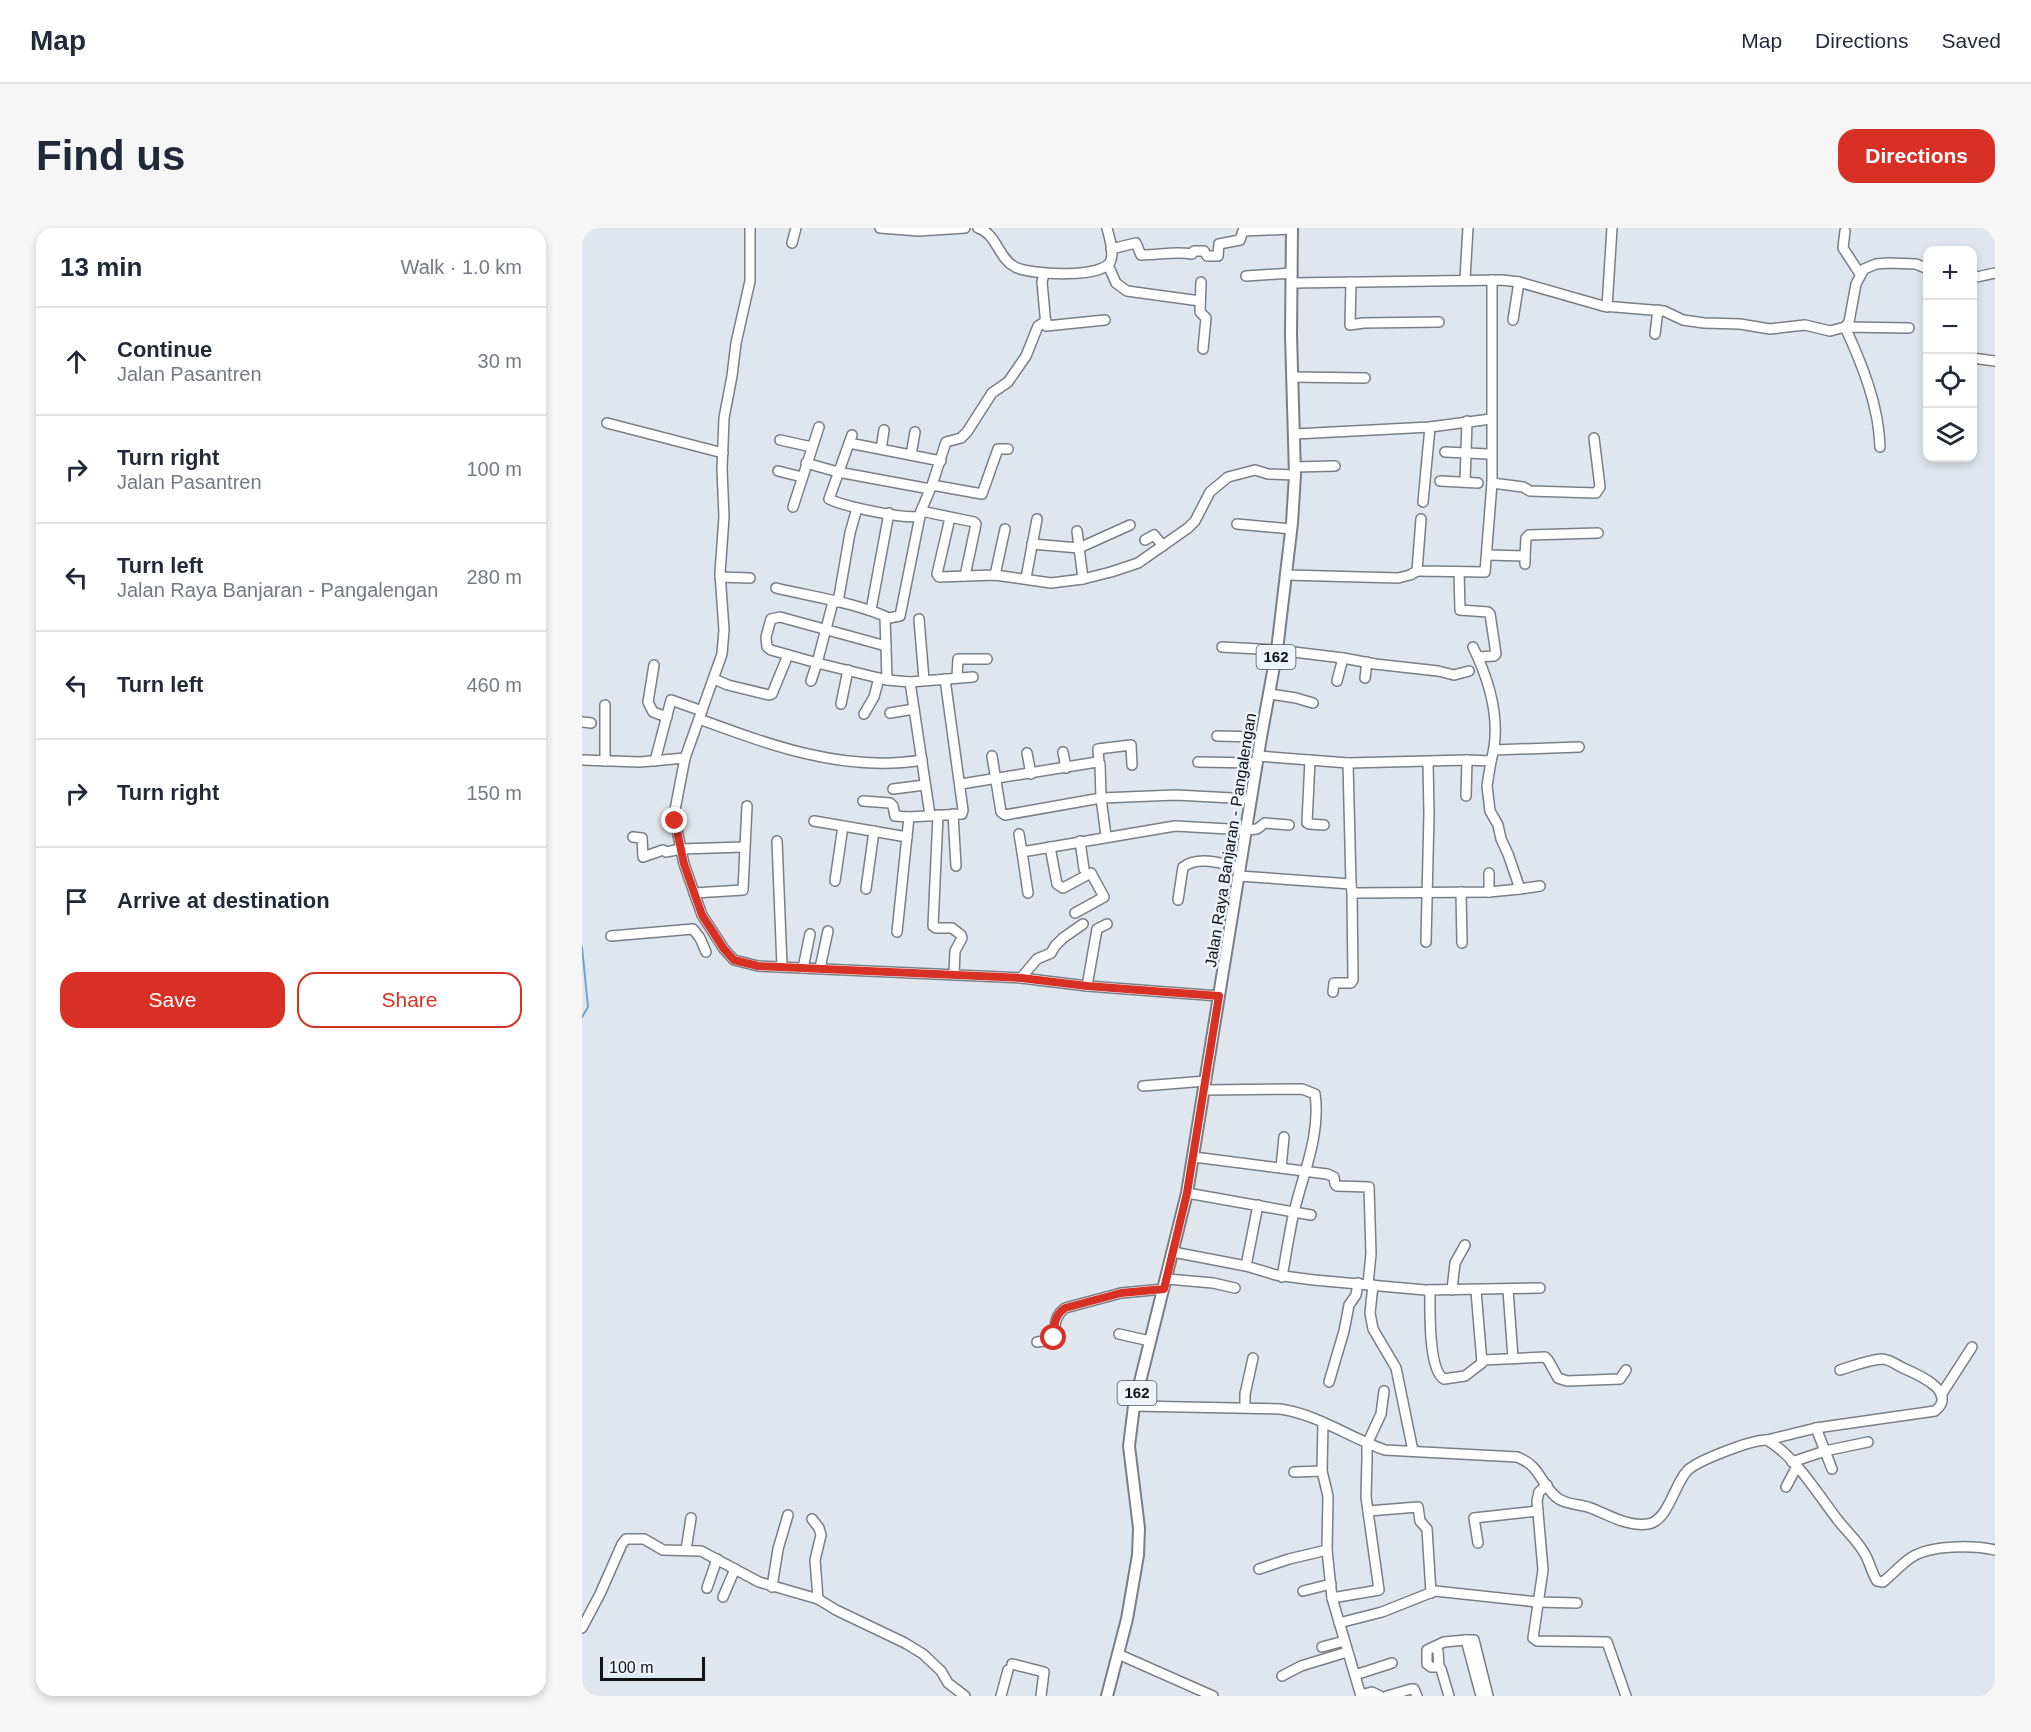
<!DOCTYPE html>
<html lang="en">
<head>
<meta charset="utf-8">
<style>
  :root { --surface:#fff; --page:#f6f6f7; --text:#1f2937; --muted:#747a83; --line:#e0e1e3; --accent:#d93025 }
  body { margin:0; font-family:Arial,sans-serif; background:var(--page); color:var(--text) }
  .controls { position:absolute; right:18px; top:18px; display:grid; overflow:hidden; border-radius:12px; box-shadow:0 3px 9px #0003 }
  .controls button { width:54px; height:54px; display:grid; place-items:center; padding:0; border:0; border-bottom:2px solid var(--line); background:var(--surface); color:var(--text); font:30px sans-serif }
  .scale { position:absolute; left:18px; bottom:15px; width:105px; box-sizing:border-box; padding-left:6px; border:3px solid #101215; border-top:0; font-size:16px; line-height:21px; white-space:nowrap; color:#101215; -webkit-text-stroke:4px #ecf4fa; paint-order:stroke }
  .stop { position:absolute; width:18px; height:18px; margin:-14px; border:4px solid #d93025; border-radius:50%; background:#fff }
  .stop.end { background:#d93025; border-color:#fff; box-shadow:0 2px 6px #0008 }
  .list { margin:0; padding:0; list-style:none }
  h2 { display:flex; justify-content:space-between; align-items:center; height:78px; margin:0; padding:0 24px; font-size:26px }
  h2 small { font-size:20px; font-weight:400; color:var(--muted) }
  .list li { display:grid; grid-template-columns:39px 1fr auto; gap:18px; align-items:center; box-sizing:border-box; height:108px; padding:0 24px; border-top:2px solid var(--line) }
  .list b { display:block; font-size:22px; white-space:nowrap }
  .list p { margin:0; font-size:20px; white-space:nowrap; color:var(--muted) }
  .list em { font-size:20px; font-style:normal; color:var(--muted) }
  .actions { display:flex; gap:12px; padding:18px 24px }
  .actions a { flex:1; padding:14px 0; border:2px solid var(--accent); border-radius:18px; text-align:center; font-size:21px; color:var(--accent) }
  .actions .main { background:var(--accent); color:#fff }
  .icon { flex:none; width:33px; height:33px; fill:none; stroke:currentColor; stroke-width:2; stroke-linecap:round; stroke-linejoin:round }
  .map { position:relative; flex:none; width:1413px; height:1468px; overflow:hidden; border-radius:18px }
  header { display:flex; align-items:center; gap:36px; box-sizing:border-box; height:84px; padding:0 30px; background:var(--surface); border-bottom:2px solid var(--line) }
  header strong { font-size:28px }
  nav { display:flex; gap:33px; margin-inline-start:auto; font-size:21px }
  .intro { display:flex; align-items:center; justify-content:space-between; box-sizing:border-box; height:144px; padding:0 36px }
  h1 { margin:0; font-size:42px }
  .button { padding:15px 27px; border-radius:18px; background:var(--accent); color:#fff; font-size:21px; font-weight:700 }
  main { display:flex; gap:36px; padding:0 36px }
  aside { flex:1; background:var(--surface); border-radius:18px; box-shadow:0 3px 9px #0003 }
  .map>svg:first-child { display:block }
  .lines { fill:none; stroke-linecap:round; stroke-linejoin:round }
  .stream { stroke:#6da5d1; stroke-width:2 }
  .minor-casing { stroke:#797f85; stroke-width:12 }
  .major-casing { stroke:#797f85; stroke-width:14 }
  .minor { stroke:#fff; stroke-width:9 }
  .major { stroke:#fff; stroke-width:10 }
  .route { stroke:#d93025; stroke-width:8 }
  .labels { text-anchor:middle; stroke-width:5; stroke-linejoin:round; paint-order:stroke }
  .shield { fill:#ecf4fa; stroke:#52565a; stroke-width:1.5 }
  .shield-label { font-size:15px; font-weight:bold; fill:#101215 }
  .street-label { font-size:16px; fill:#101215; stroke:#ecf4fa }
</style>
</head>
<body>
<header>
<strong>Map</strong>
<nav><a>Map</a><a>Directions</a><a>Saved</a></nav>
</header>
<div class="intro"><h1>Find us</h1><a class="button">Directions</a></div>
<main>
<aside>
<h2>13 min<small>Walk · 1.0 km</small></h2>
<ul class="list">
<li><svg class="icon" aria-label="ahead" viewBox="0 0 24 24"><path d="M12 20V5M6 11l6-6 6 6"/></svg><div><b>Continue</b><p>Jalan Pasantren</p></div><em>30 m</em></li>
<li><svg class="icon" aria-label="right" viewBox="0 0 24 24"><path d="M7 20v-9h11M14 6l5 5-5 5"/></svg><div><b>Turn right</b><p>Jalan Pasantren</p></div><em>100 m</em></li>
<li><svg class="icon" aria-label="left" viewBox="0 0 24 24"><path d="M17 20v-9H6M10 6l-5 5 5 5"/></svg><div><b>Turn left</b><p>Jalan Raya Banjaran - Pangalengan</p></div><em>280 m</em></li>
<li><svg class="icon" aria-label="left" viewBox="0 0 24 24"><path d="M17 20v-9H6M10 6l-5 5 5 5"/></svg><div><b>Turn left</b></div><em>460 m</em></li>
<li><svg class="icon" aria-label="right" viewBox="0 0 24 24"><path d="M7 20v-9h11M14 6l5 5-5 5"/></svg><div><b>Turn right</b></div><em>150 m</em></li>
<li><svg class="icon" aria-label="arrive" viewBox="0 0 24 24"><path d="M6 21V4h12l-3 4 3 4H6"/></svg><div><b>Arrive at destination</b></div></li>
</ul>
<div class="actions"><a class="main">Save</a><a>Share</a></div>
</aside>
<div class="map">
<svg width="1413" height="1468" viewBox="0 0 1413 1468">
  <rect width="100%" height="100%" fill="#dfe6ed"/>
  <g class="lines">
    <polyline class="stream" points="0,719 6,779 0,789"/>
    <g class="minor-casing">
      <g id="minor">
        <polyline points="168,0 168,53 154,115 150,148 142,190 140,241 142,289 138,345 142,402 140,426 103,530 92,587 102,636 120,687 142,721 152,732 176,738 439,750 505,758 637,768"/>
        <polyline points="298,0 337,3 383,0"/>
        <path d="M396,0C415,6 416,30 433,39C448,47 524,51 529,32C532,22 527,9 525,0"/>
        <polyline points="1263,3 1261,20 1278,46"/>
        <polyline points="210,15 214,0"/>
        <path d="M529,21L554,15L559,27C578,27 592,23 610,26L612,23H622L625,28H636L637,16L658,12L661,3L710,1"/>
        <polyline points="526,37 534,55 545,63 618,73"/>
        <polyline points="462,46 460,54 464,98 523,92"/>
        <polyline points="664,48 710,45"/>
        <polyline points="1390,50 1413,45"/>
        <polyline points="883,51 886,0"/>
        <polyline points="619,54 618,84 624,90 621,121"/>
        <polyline points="769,54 768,97 781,95 857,94"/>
        <polyline points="710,55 920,52 937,54 1021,78 1082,83 1101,92 1122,95 1158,96 1188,101 1223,97 1248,103 1263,99 1267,94 1274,56 1282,41 1294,36 1306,35 1334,36 1346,41"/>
        <polyline points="1025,79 1030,0"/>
        <polyline points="931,92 937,54"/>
        <polyline points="1073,106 1076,82"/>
        <polyline points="1390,130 1413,133"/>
        <polyline points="710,149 783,150"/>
        <polyline points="25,195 141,225"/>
        <polyline points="713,206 848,199 909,191"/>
        <path d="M270,207L247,271C261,278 324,292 338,288"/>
        <polyline points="198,212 230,219"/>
        <polyline points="267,215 359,233"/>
        <path d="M1298,219C1297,178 1280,136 1263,99L1327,100"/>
        <polyline points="299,221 302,202"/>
        <polyline points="863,224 906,226"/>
        <polyline points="329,227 333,204"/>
        <polyline points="224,235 256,244 348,261"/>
        <polyline points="713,239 753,238"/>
        <polyline points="196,243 220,249"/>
        <polyline points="858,253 896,255"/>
        <polyline points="883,254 885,193"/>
        <polyline points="910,255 941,259 948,263 1014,265 1018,259 1012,210"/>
        <polyline points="350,257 400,266 416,221 426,221"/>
        <polyline points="841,274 848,199"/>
        <polyline points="211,279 237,199"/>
        <polyline points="339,283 392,294 394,296 383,348"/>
        <polyline points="368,290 355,346 357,349 413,347 469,355 501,351 529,344 556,335 606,300 613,293 628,264 646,249 673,242 686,246 713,247"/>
        <polyline points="839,291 835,343 903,344 910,255 910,52"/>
        <polyline points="655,296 709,301"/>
        <polyline points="495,303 501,351"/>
        <polyline points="563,312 572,307 581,318"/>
        <polyline points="450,316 497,320 548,297"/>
        <polyline points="905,327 943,328 943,336"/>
        <polyline points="943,328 944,310 947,307 1016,305"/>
        <polyline points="877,344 878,382 906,384 908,386 914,426 912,428 896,429"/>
        <polyline points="413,347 423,301"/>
        <polyline points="705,347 816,350 828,347 835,343"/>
        <polyline points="138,349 168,350"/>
        <polyline points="444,350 455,291"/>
        <path d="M194,360C231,369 272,374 307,390L318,388L339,283L350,257L364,214L379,210L385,204L410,165L426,154L444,128L456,98L464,93"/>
        <polyline points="251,374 235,435 305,452 328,454 391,449"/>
        <polyline points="256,374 268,305 275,280"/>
        <polyline points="289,382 307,285"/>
        <polyline points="303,389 305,452"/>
        <polyline points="337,391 342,452"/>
        <polyline points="640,419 695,422 761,430 793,436 856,443 872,447 887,443"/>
        <path d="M891,419C908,454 920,495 909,533"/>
        <polyline points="72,437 66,474 71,484 85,489"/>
        <polyline points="375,449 376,431 405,431"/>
        <polyline points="783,450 785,434"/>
        <polyline points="132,451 146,457 187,467 190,466 206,427"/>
        <polyline points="229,453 235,435 189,422 185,419 184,409 189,391 198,389 304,418"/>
        <polyline points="755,453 761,430"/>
        <polyline points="328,454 348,587"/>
        <polyline points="688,466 714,470 731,475"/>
        <polyline points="259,476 266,442"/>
        <polyline points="308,485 332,481"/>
        <polyline points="282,486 292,469 297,450"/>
        <path d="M117,491C188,517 263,545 340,532"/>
        <polyline points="0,494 9,495"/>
        <polyline points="635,508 679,509"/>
        <polyline points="912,522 997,519"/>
        <polyline points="481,524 484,540"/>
        <polyline points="445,525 449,546"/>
        <polyline points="410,528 419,584 423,587 519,570 594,567 669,571"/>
        <polyline points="676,528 766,535 885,532 909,533 905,558 908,583 916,597 919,611 926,626 938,661 958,658"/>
        <polyline points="0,532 58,534 103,530"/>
        <polyline points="728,532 725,595 727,596 742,597"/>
        <polyline points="23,533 23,477"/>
        <polyline points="73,533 89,472 120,483"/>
        <polyline points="616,534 675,535"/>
        <polyline points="517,535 516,521 549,517 550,537"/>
        <polyline points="766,535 769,656"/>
        <polyline points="379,556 515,534 518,536 519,570 524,608"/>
        <polyline points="311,561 343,557"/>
        <polyline points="884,568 885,532"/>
        <polyline points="281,573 308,575 311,578 313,588 327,589"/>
        <polyline points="371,586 374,638"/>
        <polyline points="356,587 351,698 354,700 370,700 379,707 380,710 373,723 372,746"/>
        <polyline points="232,593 325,609"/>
        <polyline points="437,606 440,624"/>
        <polyline points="51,609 60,610 61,629 81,622 84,624 99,621 161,619"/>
        <polyline points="195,613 200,738"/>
        <polyline points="498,613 502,641"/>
        <polyline points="468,619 475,656 481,660 509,645 522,669 493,685"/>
        <polyline points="907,645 907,664"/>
        <polyline points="657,648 769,656 770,664 775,665 907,664 938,661"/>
        <polyline points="253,653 261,598"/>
        <polyline points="284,661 292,603"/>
        <polyline points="879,664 880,715"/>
        <polyline points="112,665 161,662 165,578"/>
        <polyline points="446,665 440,624 593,598 665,602 675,601 683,595 707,597"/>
        <path d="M596,672L601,639C617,627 640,636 658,639"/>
        <polyline points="315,704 327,589 380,586 381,582 363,451"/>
        <polyline points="29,708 111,701 118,710 124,724"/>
        <polyline points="844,714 847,586 846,534"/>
        <polyline points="221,740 228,706"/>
        <polyline points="238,740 246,703"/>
        <polyline points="439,750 455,731 469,725 473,718 481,710 501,696"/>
        <polyline points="505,758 515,701 525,696"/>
        <polyline points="751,764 752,755 769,755 771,752 770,664"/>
        <polyline points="561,858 624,853"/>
        <path d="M622,862L720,861L733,866C739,906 721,946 712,984C707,1006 704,1027 700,1049"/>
        <polyline points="612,929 745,946 752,949 753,956 755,958 787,959 789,1026 786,1056"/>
        <polyline points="699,940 702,909"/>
        <polyline points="605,965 729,987"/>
        <polyline points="591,1024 664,1038 694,1047 732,1052 843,1062 958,1060"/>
        <polyline points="664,1038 676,977"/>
        <polyline points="585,1051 631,1055 653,1060"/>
        <polyline points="791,1057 788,1085 791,1101 814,1140 831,1223"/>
        <path d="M848,1062C848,1080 846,1142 862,1151L883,1148L900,1135L894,1063"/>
        <polyline points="870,1062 873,1035 883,1017"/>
        <polyline points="926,1062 931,1130"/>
        <polyline points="537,1106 568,1113"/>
        <path d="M455,1114L471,1112C474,1099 471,1089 483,1080L539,1065L582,1061"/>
        <polyline points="901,1132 963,1129 966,1132 976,1150 985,1153 1038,1151 1044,1142"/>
        <path d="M1258,1142C1271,1138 1286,1132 1300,1131C1307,1131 1315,1137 1321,1140C1335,1146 1377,1164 1353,1183L1234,1200L1243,1223L1286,1214"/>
        <polyline points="747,1154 762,1103 767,1077 774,1067 776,1055"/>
        <polyline points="1359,1167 1390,1119"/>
        <path d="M552,1178L698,1181C735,1186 768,1210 803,1222L935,1229C957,1237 957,1252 972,1267C980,1276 995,1276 1006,1279C1026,1286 1044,1299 1066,1296C1086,1293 1092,1257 1105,1243C1114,1233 1171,1211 1185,1212C1213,1228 1235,1265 1255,1291C1264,1303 1277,1314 1284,1328C1288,1336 1290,1345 1295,1353L1301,1354C1311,1346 1319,1336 1330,1329C1349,1317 1391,1317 1413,1322"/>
        <polyline points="663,1179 663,1166 671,1130"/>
        <polyline points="741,1195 740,1243 746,1268 745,1322 750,1370 779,1468"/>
        <polyline points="1185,1212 1234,1200"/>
        <polyline points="1210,1234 1243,1223 1250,1241"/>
        <polyline points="712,1244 740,1243"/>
        <polyline points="965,1257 957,1264 955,1273 961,1342 951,1410 955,1413 1025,1414 1044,1468"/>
        <polyline points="1204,1259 1214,1240"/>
        <polyline points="786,1283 836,1279 838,1293 845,1301 849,1365"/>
        <polyline points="230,1291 237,1300 239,1307 233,1332 236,1371"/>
        <polyline points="896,1315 892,1290 956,1283"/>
        <polyline points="104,1322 109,1290"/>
        <polyline points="677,1341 707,1331 745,1322"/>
        <polyline points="190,1359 196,1321 206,1287"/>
        <polyline points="125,1360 135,1331"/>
        <polyline points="721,1363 749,1356"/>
        <polyline points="141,1369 153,1341"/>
        <polyline points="750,1370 797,1362 784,1269 785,1231 785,1216 799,1186 802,1163"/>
        <polyline points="757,1395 800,1384 853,1363 955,1374 995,1375"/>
        <polyline points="0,1400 18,1366 40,1316 44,1311 62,1311 81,1322 119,1323 177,1354 236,1371 254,1382 323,1415 341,1426 359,1443 366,1455 383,1468"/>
        <polyline points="740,1419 762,1413"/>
        <polyline points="852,1419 856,1423 857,1439"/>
        <polyline points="536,1426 631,1468"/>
        <polyline points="430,1436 462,1444 459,1468"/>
        <polyline points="773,1447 810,1435"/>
        <polyline points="700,1448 719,1438 765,1424"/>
        <polyline points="779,1467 790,1464 798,1468"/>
        <polyline points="419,1468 426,1442"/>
        <polyline points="805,1468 829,1461 832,1461 835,1468"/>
        <polyline points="867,1468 859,1441 857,1439 849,1439 845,1436 845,1422 862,1414 884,1412"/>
        <polyline points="899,1468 884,1412 892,1412 906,1468"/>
      </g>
    </g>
    <g class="major-casing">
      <polyline id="major" points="525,1468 545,1391 556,1327 557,1300 547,1218 552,1178 605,965 679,509 695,422 710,295 713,247 709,107 710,0"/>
    </g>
    <use href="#minor" class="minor"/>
    <use href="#major" class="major"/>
  </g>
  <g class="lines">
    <path class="route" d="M93,593L102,636L120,687L142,721L152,732L176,738L439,750L505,758L637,768L605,965L582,1061L539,1065L483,1080C472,1088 472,1097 472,1110"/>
  </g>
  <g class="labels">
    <g class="shield">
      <rect x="674.5" y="417" width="39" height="24" rx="4.5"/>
      <rect x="535.5" y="1153" width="39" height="24" rx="4.5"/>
    </g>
    <g class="shield-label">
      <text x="694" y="434">162</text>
      <text x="555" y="1170">162</text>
    </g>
    <g class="street-label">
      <text transform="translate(648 612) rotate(-81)" y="6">Jalan Raya Banjaran - Pangalengan</text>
    </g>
  </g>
</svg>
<div class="controls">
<button>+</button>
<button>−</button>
<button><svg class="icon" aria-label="locate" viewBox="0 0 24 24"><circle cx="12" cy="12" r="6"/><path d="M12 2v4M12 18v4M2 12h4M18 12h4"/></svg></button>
<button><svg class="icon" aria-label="layers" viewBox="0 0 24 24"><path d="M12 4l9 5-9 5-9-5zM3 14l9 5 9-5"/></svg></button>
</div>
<div class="scale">100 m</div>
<div class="stop" style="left:472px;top:1110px"></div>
<div class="stop end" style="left:93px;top:593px"></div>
</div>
</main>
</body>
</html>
